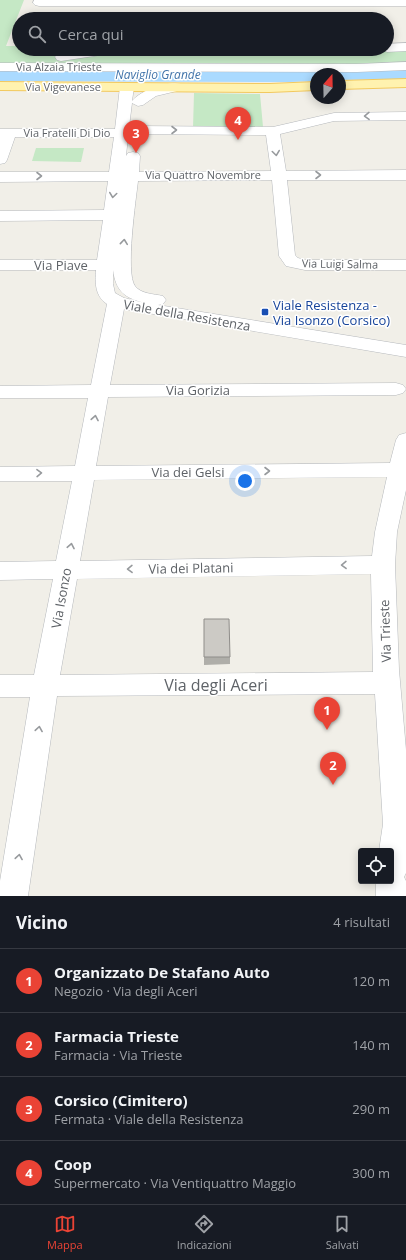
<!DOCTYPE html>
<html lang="it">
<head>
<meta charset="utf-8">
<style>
  :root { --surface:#171b24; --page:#242831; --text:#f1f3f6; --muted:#9ea1a6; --line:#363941; --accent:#ea4335 }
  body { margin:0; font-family:"Open Sans",sans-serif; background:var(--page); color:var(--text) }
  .controls { position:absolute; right:12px; bottom:12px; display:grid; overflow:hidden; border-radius:4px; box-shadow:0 2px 10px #0003 }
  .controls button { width:36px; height:36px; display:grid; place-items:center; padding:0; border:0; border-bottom:1px solid var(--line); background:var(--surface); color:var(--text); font:20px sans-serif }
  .compass { position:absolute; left:310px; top:68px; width:36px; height:36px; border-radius:50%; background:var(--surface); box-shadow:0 2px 10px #0003; rotate:20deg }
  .you { position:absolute; left:245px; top:481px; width:14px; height:14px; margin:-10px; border:3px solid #fff; border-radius:50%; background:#1a73e8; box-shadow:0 0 0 6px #1a73e833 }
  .badge { display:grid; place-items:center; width:26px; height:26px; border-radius:50%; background:var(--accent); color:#fff; font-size:13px; font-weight:700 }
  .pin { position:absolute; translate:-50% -33px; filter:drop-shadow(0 1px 2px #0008) }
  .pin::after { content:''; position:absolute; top:21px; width:14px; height:12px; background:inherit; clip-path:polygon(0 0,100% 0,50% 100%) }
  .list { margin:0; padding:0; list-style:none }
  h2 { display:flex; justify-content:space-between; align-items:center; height:52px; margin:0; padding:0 16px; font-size:17px }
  h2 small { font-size:13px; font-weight:400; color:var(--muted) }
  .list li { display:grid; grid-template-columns:26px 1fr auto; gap:12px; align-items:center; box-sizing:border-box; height:64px; padding:0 16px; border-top:1px solid var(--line) }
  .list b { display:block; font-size:15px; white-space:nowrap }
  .list p { margin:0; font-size:13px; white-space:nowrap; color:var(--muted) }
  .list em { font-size:13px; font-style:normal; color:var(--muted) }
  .icon { flex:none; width:22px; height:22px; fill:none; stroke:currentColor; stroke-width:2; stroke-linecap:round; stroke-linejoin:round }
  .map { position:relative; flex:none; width:406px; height:896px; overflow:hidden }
  .search { position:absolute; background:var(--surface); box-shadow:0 2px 10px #0003; left:12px; right:12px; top:12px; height:44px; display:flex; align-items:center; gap:10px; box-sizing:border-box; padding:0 14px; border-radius:22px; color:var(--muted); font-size:15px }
  .sheet { height:308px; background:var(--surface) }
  nav { display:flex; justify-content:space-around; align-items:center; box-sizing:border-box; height:56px; border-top:1px solid var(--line); background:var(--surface); font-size:11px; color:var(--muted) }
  nav a { display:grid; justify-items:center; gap:2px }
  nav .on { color:var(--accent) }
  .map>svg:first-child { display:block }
  .green { fill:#c5e8c5 }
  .water { fill:#aadaff }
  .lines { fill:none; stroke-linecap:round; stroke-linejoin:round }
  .minor-casing { stroke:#b5b8bc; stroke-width:1 }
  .major-casing { stroke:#f2c960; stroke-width:2 }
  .minor { fill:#fff; fill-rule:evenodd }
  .major { fill:#fff2af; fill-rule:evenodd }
  .wall { fill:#afaea9 }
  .building { fill:#cccac5; stroke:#8f8d8a }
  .oneway { stroke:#979a9d }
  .transit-dot { fill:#1a4fb4; stroke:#fff; stroke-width:1.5 }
  .labels { text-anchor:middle; stroke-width:3; stroke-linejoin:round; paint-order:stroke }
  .far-street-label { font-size:11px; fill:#5f6368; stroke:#fff }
  .far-water-label { font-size:12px; font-style:italic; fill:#4174aa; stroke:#fff }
  .street-label { font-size:13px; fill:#5f6368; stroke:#fff }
  .transit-label { font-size:13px; fill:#164399; stroke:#fff; text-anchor:start }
  .near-street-label { font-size:16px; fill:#5f6368; stroke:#fff }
</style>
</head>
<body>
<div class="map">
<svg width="406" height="896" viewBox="0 0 406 896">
  <rect width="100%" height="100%" fill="#f1efe8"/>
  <g class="green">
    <polygon points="0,0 24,0 6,46 19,46 19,49 387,49 406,46 406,63 357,66 0,64"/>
    <polygon points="194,93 260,94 263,127 193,128"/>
    <polygon points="36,148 84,148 81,162 32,161"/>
  </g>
  <polygon class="water" points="0,70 406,70 406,79 340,80 340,74 316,74 316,81 290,82 0,81"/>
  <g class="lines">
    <g class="minor-casing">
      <g id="minor">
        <polygon points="34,0 406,0 406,6 39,6 35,5 33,3"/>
        <polygon points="406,43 406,51 387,52 382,49 387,49 387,44"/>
        <polygon points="89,49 120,49 118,52 114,53 61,61 57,60 55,57 57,54 61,53"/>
        <polygon points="406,62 406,70 357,72 0,71 0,63 357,64"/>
        <path d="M127,83L132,84L134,87L132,101C141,90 167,81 181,84L183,87L181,90L156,96L143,105L138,106L132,103L129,127L135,126L273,127L334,113L406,112V120L334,121L280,134L286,171L406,170V180H287L295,255L298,258L305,260H406V270H305L286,266L279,256L272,180L138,181C136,199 125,273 135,286C141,294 154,294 163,296L166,300L163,304L158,305L406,345V357L124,309L110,385L396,383L403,385L406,389L403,393L396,395L108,397L96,466L390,463L396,440L399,435L406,433V490L397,532L395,565L399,670L406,750V873L404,877L406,881V896H376V881H391V851H379L383,824L375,694L57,696L28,896H0V881L30,697H0V675H34L53,579L0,580V562L56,561L72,481H0V467L75,466L88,398H0V386L91,385L107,304C95,296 95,283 96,270H0V260H97L103,220L0,221V211L104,210L108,181L0,182V172H109L114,137H15L7,160L5,163L0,164V129H115L120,87L122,84ZM135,134L266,135L271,171L139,172L140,156L138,153L133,152L128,153L126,156L128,136ZM113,270C116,292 125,298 145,303L124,298L115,293L113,284ZM387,477L375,532L372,556L80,561L94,480ZM371,574L373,672L60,675L77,579Z"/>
      </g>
    </g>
    <g class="major-casing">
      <g id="major">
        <polygon points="406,79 406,87 340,89 340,81"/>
        <polygon points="0,82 270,84 316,82 316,90 270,92 0,90"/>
      </g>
    </g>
    <use href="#minor" class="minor"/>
    <use href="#major" class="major"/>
  </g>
  <polygon class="wall" points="204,619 230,657 230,664 204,665"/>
  <polygon class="building" points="204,619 229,619 230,657 204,657"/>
  <defs><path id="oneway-chevron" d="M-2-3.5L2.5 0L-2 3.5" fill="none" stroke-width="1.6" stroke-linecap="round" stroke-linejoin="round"/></defs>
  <g class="oneway">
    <use href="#oneway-chevron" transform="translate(367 116) rotate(179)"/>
    <use href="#oneway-chevron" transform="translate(174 130)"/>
    <use href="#oneway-chevron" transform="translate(276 153) rotate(82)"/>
    <use href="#oneway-chevron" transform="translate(318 175)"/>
    <use href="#oneway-chevron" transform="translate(39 176)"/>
    <use href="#oneway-chevron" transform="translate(113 195) rotate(98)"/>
    <use href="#oneway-chevron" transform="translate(124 242) rotate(-84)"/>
    <use href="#oneway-chevron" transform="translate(95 418) rotate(-80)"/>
    <use href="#oneway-chevron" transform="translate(267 471)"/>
    <use href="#oneway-chevron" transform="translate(39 473) rotate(-1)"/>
    <use href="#oneway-chevron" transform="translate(71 546) rotate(-79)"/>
    <use href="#oneway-chevron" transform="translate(344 565) rotate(179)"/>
    <use href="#oneway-chevron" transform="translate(130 569) rotate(179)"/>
    <use href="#oneway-chevron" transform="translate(39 729) rotate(-81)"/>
    <use href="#oneway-chevron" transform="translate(19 857) rotate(-81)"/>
  </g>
  <rect class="transit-dot" x="261" y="308" width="8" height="8" rx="2"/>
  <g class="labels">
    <g class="far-street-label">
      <text x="59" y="71">Via Alzaia Trieste</text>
      <text x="63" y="91">Via Vigevanese</text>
      <text x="67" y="137">Via Fratelli Di Dio</text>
      <text x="203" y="179">Via Quattro Novembre</text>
      <text transform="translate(340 264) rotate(1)" y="4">Via Luigi Salma</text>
    </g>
    <g class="far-water-label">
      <text x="158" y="79">Naviglio Grande</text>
    </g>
    <g class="street-label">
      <text x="61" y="270">Via Piave</text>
      <text transform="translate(187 315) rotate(10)" y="5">Viale della Resistenza</text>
      <text x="198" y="395">Via Gorizia</text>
      <text x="188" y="477">Via dei Gelsi</text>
      <text transform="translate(191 568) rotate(-1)" y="5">Via dei Platani</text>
      <text transform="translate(61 598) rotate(-80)" y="5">Via Isonzo</text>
      <text transform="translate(385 631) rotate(-92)" y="5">Via Trieste</text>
    </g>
    <g class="transit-label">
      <text x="273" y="310">Viale Resistenza -<tspan x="273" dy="15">Via Isonzo (Corsico)</tspan></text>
    </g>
    <g class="near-street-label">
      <text x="216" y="691">Via degli Aceri</text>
    </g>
  </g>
</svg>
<div class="controls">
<button><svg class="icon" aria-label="locate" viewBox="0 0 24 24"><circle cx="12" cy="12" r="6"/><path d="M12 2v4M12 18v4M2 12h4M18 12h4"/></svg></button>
</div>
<svg class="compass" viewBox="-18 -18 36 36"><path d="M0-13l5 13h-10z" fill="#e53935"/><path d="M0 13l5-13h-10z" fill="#9ea1a6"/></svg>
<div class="you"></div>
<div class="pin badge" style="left:327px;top:730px">1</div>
<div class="pin badge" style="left:333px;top:785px">2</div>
<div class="pin badge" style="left:136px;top:153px">3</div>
<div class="pin badge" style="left:238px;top:140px">4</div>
<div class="search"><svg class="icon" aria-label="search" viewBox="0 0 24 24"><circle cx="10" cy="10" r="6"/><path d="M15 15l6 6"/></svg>Cerca qui</div>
</div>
<section class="sheet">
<h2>Vicino<small>4 risultati</small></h2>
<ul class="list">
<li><span class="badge">1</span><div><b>Organizzato De Stafano Auto</b><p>Negozio · Via degli Aceri</p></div><em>120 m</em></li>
<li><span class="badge">2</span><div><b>Farmacia Trieste</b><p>Farmacia · Via Trieste</p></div><em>140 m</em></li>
<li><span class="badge">3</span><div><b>Corsico (Cimitero)</b><p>Fermata · Viale della Resistenza</p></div><em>290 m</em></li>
<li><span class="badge">4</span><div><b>Coop</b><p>Supermercato · Via Ventiquattro Maggio</p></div><em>300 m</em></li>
</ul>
</section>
<nav>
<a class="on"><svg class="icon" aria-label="map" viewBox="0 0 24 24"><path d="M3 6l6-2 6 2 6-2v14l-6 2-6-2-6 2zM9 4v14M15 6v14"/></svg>Mappa</a>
<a><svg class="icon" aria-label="directions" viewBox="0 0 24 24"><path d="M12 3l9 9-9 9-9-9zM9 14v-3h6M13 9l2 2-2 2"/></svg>Indicazioni</a>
<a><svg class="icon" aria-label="saved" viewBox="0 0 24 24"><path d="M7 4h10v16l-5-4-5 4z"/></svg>Salvati</a>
</nav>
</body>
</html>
